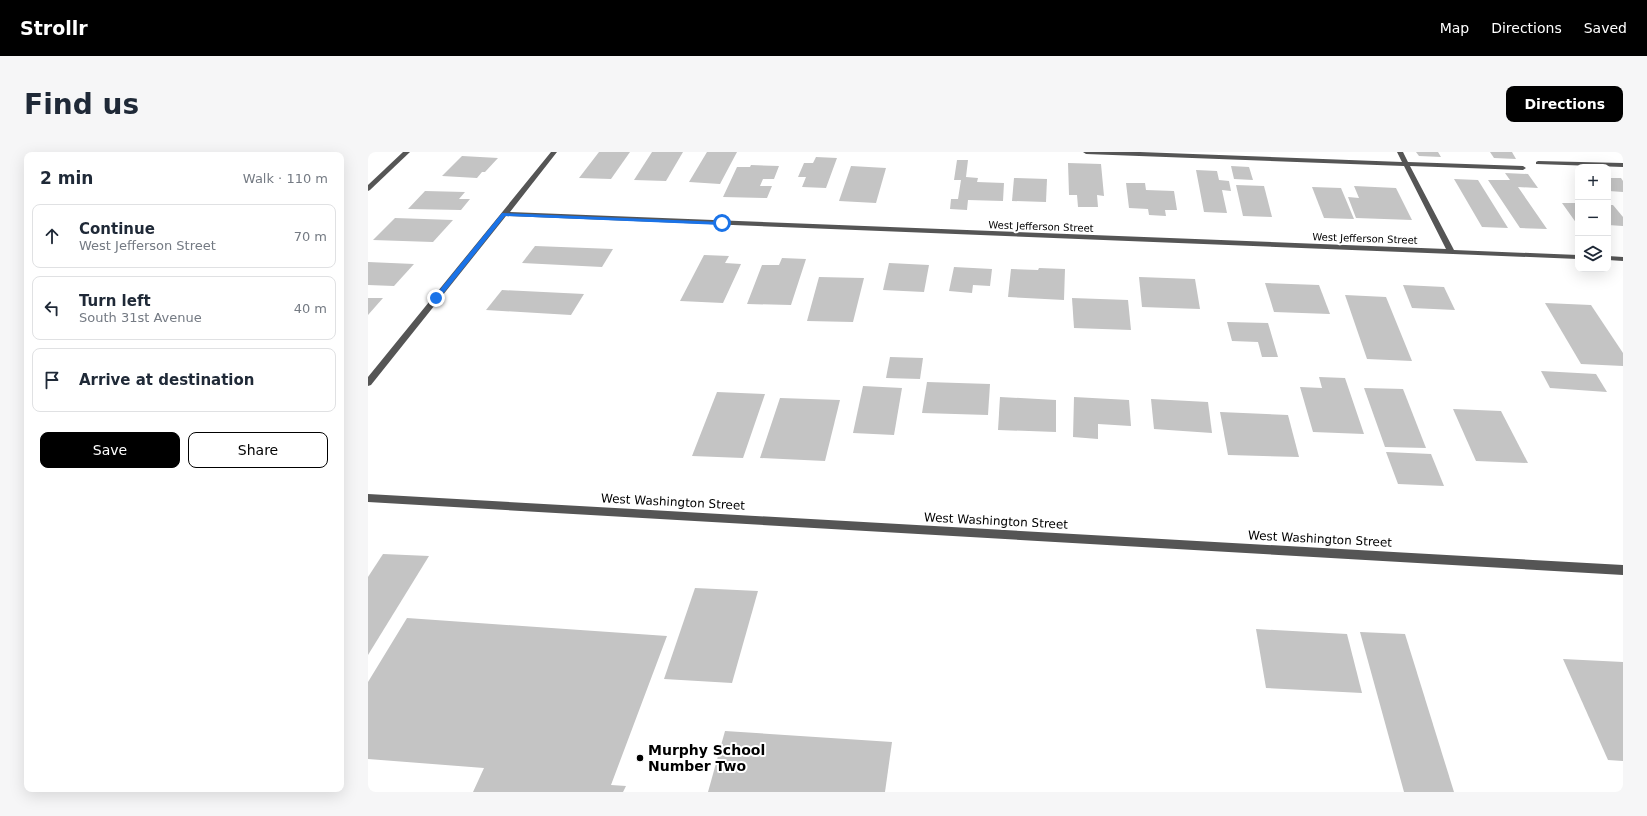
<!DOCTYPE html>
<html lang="en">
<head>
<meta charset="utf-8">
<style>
  :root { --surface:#fff; --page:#f6f6f7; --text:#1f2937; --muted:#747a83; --line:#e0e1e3; --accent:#000 }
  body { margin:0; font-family:"DejaVu Sans",sans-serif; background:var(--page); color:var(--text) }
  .controls { position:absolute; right:12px; top:12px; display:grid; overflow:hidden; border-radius:8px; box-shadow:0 4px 16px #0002 }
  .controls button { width:36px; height:36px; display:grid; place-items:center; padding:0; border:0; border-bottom:1px solid var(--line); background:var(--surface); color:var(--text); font:20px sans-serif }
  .stop { position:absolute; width:12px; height:12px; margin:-9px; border:3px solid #1a73e8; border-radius:50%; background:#fff }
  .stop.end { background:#1a73e8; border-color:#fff; box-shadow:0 1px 4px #0008 }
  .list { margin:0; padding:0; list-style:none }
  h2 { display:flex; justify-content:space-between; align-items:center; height:52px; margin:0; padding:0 16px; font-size:17px }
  h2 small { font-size:13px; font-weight:400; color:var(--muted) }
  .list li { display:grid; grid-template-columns:26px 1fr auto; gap:12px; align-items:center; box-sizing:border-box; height:64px; margin:0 8px 8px; padding:0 8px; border:1px solid var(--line); border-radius:8px }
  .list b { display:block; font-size:15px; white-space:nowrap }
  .list p { margin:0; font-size:13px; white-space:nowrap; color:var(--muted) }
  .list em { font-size:13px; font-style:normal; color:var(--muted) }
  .actions { display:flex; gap:8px; padding:12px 16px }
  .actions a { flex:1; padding:9px 0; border:1px solid var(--accent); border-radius:8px; text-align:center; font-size:14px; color:var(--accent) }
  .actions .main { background:var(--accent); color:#fff }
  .icon { flex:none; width:22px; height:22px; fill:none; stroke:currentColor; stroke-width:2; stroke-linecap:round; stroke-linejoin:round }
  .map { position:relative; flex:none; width:1255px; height:640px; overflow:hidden; border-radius:8px }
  header { display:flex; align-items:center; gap:24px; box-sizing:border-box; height:56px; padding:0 20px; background:var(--accent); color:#fff }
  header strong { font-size:19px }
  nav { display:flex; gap:22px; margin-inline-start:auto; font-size:14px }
  .intro { display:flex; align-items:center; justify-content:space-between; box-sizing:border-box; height:96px; padding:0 24px }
  h1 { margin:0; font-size:28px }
  .button { padding:10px 18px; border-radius:8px; background:var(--accent); color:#fff; font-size:14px; font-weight:700 }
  main { display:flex; gap:24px; padding:0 24px }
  aside { flex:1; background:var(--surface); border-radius:8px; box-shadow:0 4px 16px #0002 }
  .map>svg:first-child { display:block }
  .building { fill:#c4c4c4 }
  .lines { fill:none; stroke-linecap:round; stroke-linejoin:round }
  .minor { fill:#555; fill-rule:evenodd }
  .route { fill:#1a73e8 }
  .poi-dot { fill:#000; stroke:#fff; stroke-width:1.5 }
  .labels { text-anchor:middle; stroke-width:4; stroke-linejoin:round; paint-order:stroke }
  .far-street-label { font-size:10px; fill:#000; stroke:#fff }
  .street-label { font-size:12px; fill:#000; stroke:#fff }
  .near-poi-label { font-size:14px; font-weight:bold; fill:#000; stroke:#fff; text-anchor:start }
</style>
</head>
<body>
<header>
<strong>Strollr</strong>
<nav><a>Map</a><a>Directions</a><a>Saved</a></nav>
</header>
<div class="intro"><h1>Find us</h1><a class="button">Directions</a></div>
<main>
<aside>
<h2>2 min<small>Walk · 110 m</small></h2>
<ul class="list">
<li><svg class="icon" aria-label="ahead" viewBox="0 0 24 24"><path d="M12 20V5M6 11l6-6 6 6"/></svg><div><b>Continue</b><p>West Jefferson Street</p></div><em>70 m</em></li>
<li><svg class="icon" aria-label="left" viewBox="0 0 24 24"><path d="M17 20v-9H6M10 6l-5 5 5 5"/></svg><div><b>Turn left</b><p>South 31st Avenue</p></div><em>40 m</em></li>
<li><svg class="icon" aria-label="arrive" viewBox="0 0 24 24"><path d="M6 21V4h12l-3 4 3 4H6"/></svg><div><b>Arrive at destination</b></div></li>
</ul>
<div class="actions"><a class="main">Save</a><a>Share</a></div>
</aside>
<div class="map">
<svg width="1255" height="640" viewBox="0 0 1255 640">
  <rect width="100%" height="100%" fill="#fff"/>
  <g class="building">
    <polygon points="231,0 262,0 243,27 211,26"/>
    <polygon points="284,0 315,0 298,29 266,28"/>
    <polygon points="339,0 369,0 352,32 321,30"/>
    <polygon points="1048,0 1070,0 1073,5 1051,4"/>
    <polygon points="1122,0 1144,0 1148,7 1126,6"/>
    <polygon points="94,4 130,6 117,20 114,20 109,26 74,24"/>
    <polygon points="448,5 469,6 458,36 434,35 438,25 430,25 436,11 445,11"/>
    <polygon points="589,8 600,8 598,25 610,26 609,30 636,31 635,49 600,48 599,58 582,57 583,47 590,47 593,28 586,28"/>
    <polygon points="700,11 733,12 736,44 729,43 730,55 710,55 709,43 701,43"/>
    <polygon points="383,13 411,14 406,27 395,27 392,34 404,34 399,46 355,45 369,15 382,15"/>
    <polygon points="483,14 518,16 508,51 471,49"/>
    <polygon points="863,14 881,15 885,28 866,27"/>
    <polygon points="828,18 849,19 851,28 861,29 863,39 854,38 859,61 836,60"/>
    <polygon points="1137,21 1160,22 1170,36 1150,35 1179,77 1152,76 1120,28 1142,28"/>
    <polygon points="646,26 679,27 678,50 644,49"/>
    <polygon points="1240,26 1253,26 1255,29 1255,40 1241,39"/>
    <polygon points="1086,27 1110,28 1140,76 1114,75"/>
    <polygon points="758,31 777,31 778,38 806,39 809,58 797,58 798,64 781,63 780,57 761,56"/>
    <polygon points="868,33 896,34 904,65 875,64"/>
    <polygon points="986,34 1028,36 1044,68 988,66 980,45 991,46"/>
    <polygon points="944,35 973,36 986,67 956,66"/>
    <polygon points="57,39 97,40 91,47 102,47 93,58 40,57"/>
    <polygon points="1194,51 1210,51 1210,72 1209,72"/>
    <polygon points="1240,53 1245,53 1255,65 1255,74 1240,73"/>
    <polygon points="27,66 85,68 65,90 5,88"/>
    <polygon points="167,94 245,97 234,115 154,111"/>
    <polygon points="336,103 361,104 357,111 373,112 355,151 312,149"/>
    <polygon points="414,106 438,107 423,153 379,152 394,113 411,113"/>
    <polygon points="0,110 46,112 26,134 0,133"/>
    <polygon points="521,111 561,113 556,140 515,138"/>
    <polygon points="586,115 624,117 622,134 605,133 604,141 581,139"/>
    <polygon points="671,116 697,117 696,148 640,145 643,117 670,118"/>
    <polygon points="451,125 496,126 485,170 439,169"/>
    <polygon points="771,125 827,127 832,157 774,155"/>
    <polygon points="897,131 951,133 962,162 906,160"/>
    <polygon points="1035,133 1076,135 1087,158 1044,156"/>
    <polygon points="134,138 216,142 203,163 118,158"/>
    <polygon points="977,143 1018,145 1044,209 999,207"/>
    <polygon points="0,146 15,146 0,163"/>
    <polygon points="704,146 760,148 763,178 706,176"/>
    <polygon points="1177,151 1223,153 1255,201 1255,214 1213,212"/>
    <polygon points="859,170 900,171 910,205 894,205 890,190 864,189"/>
    <polygon points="522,205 555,206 552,227 518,226"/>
    <polygon points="1173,219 1228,222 1239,240 1182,236"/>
    <polygon points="951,225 977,226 996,282 945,280 932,235 954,236"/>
    <polygon points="559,230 622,232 620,263 554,261"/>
    <polygon points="495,234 534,236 526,283 485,281"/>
    <polygon points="996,236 1035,237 1058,296 1017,295"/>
    <polygon points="349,240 397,242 375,306 324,304"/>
    <polygon points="632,245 688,248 688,280 630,278"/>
    <polygon points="706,245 761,248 763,274 730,272 730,287 705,285"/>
    <polygon points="412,246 472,248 457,309 392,306"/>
    <polygon points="783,247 840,250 844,281 786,277"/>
    <polygon points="1085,257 1133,259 1160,311 1108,309"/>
    <polygon points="852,260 920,263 931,305 860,303"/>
    <polygon points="1018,300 1063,302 1076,334 1030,332"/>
    <polygon points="15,402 61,404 0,503 0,425"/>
    <polygon points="327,436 390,439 364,531 296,527"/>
    <polygon points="39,466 299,484 243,633 258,634 255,640 105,640 116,616 0,607 0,530"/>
    <polygon points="888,477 979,482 994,541 898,536"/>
    <polygon points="992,480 1037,482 1086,640 1036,640"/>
    <polygon points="1195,507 1255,510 1255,609 1240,608"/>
    <polygon points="357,579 524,590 517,640 340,640"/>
  </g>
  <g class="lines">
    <g class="minor">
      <polygon points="35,0 42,0 2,38 0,39 0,33"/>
      <polygon points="183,0 189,0 142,60 1078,97 1036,14 718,2 715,0 772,0 1034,10 1029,0 1035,0 1040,10 1155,14 1158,16 1155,18 1042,14 1086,98 1210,103 1210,107 138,64 3,233 0,234 0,225"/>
      <polygon points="1170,9 1255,11 1255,15 1168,12 1168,10"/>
      <polygon points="1240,104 1255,105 1255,109 1240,108"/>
      <polygon points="0,342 1255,413 1255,423 0,350"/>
    </g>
  </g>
  <polygon class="route" points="134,61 354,70 356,71 354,73 137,64 70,148 66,148 66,145"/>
  <circle class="poi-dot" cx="272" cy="606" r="4"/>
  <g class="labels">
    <g class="far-street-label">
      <text transform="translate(673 74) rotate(2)" y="4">West Jefferson Street</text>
      <text transform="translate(997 86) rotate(2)" y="4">West Jefferson Street</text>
    </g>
    <g class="street-label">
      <text transform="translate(305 350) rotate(3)" y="4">West Washington Street</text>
      <text transform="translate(628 369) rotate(3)" y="4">West Washington Street</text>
      <text transform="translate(952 387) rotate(3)" y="4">West Washington Street</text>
    </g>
    <g class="near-poi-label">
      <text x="280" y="603">Murphy School<tspan x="280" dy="16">Number Two</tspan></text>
    </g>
  </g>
</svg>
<div class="controls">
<button>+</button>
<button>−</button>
<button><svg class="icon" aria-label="layers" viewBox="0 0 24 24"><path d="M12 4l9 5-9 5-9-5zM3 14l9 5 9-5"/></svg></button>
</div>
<div class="stop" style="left:354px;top:71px"></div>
<div class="stop end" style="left:68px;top:146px"></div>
</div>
</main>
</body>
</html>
